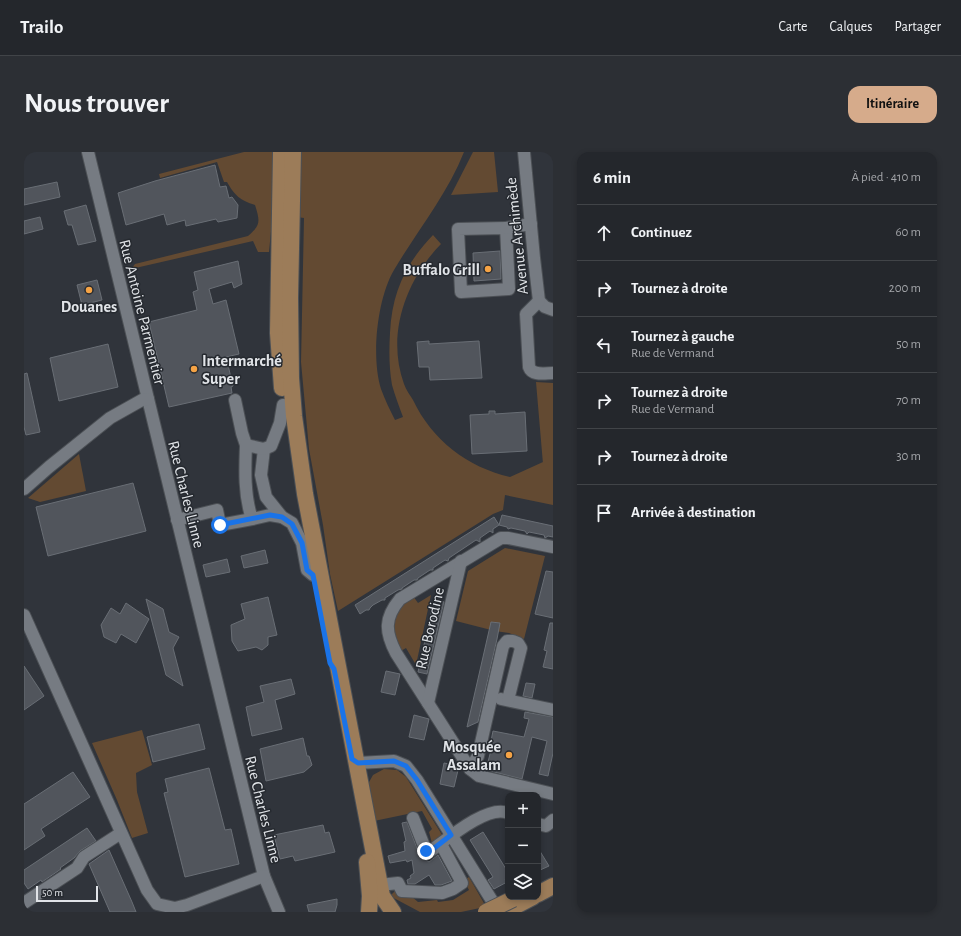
<!DOCTYPE html>
<html lang="fr">
<head>
<meta charset="utf-8">
<style>
  :root { --surface:#24272c; --page:#2c2f34; --text:#f1f3f6; --muted:#a3a5a9; --line:#414448; --accent:#d6ab8b }
  body { margin:0; font-family:"Alegreya Sans",sans-serif; background:var(--page); color:var(--text) }
  .controls { position:absolute; right:12px; bottom:12px; display:grid; overflow:hidden; border-radius:8px; box-shadow:0 2px 6px #0003 }
  .controls button { width:36px; height:36px; display:grid; place-items:center; padding:0; border:0; border-bottom:1px solid var(--line); background:var(--surface); color:var(--text); font:20px sans-serif }
  .scale { position:absolute; left:12px; bottom:10px; width:62px; box-sizing:border-box; padding-left:4px; border:2px solid #e1e4e8; border-top:0; font-size:11px; line-height:14px; white-space:nowrap; color:#e1e4e8; -webkit-text-stroke:3px #262a30; paint-order:stroke }
  .stop { position:absolute; width:12px; height:12px; margin:-9px; border:3px solid #1a73e8; border-radius:50%; background:#fff }
  .stop.end { background:#1a73e8; border-color:#fff; box-shadow:0 1px 4px #0008 }
  .list { margin:0; padding:0; list-style:none }
  h2 { display:flex; justify-content:space-between; align-items:center; height:52px; margin:0; padding:0 16px; font-size:17px }
  h2 small { font-size:13px; font-weight:400; color:var(--muted) }
  .list li { display:grid; grid-template-columns:26px 1fr auto; gap:12px; align-items:center; box-sizing:border-box; height:56px; padding:0 16px; border-top:1px solid var(--line) }
  .list b { display:block; font-size:15px; white-space:nowrap }
  .list p { margin:0; font-size:13px; white-space:nowrap; color:var(--muted) }
  .list em { font-size:13px; font-style:normal; color:var(--muted) }
  .icon { flex:none; width:22px; height:22px; fill:none; stroke:currentColor; stroke-width:2; stroke-linecap:round; stroke-linejoin:round }
  .map { position:relative; flex:none; width:529px; height:760px; overflow:hidden; border-radius:12px }
  header { display:flex; align-items:center; gap:24px; box-sizing:border-box; height:56px; padding:0 20px; background:var(--surface); border-bottom:1px solid var(--line) }
  header strong { font-size:19px }
  nav { display:flex; gap:22px; margin-inline-start:auto; font-size:14px }
  .intro { display:flex; align-items:center; justify-content:space-between; box-sizing:border-box; height:96px; padding:0 24px }
  h1 { margin:0; font-size:28px }
  .button { padding:10px 18px; border-radius:12px; background:var(--accent); color:#111; font-size:14px; font-weight:700 }
  main { display:flex; gap:24px; padding:0 24px }
  aside { flex:1; background:var(--surface); border-radius:12px; box-shadow:0 2px 6px #0003 }
  .map>svg:first-child { display:block }
  .green { fill:#634a32 }
  .building { fill:#51555c; stroke:#696e75 }
  .lines { fill:none; stroke-linecap:round; stroke-linejoin:round }
  .minor-casing { stroke:#4c5055; stroke-width:14 }
  .major-casing { stroke:#4c5055; stroke-width:18 }
  .minor { stroke:#767b82; stroke-width:12 }
  .major { stroke:#9c7c59; stroke-width:16 }
  .major-bridge-casing { stroke:#4c5055; stroke-width:18; stroke-linecap:butt }
  .major-bridge { stroke:#9c7c59; stroke-width:16 }
  .route { stroke:#1a73e8; stroke-width:5 }
  .poi-dot { fill:#f5a345; stroke:#262a30; stroke-width:1.5 }
  .labels { text-anchor:middle; stroke-width:3; stroke-linejoin:round; paint-order:stroke }
  .street-label { font-size:16px; fill:#e1e4e8; stroke:#262a30 }
  .poi-label { font-size:16px; font-weight:bold; fill:#e1e4e8; stroke:#262a30; text-anchor:end }
</style>
</head>
<body>
<header>
<strong>Trailo</strong>
<nav><a>Carte</a><a>Calques</a><a>Partager</a></nav>
</header>
<div class="intro"><h1>Nous trouver</h1><a class="button">Itinéraire</a></div>
<main>
<div class="map">
<svg width="529" height="760" viewBox="0 0 529 760">
  <rect width="100%" height="100%" fill="#30343b"/>
  <g class="green">
    <path d="M220,0H250L248,69L245,100H234L229,89L107,117L111,112L224,84C237,73 236,69 231,53C216,48 211,44 203,30H200L193,10L136,26L135,22Z"/>
    <path d="M274,0H440C423,43 393,79 370,118C353,147 347,205 357,237C361,248 366,258 371,268L379,265C375,254 371,244 368,233C365,215 365,199 366,181C368,141 381,112 409,83L417,92C382,128 362,182 380,232C382,238 386,243 389,248C408,288 443,315 486,325L519,310V312L512,230L529,231V353L481,343L479,358L469,362L314,459L306,422L299,373L285,297L277,210L280,66L273,65Z"/>
    <polygon points="449,0 470,0 474,40 427,43"/>
    <polygon points="55,302 62,339 16,350 4,346"/>
    <polygon points="481,396 521,404 500,487 485,481 471,479 432,469 444,419"/>
    <path d="M407,443L392,513L382,496L375,500C373,493 367,479 368,472C368,460 380,450 389,444L394,451Z"/>
    <polygon points="118,578 128,613 112,621 113,640 124,681 108,686 93,648 68,591"/>
    <polygon points="360,617 373,618 382,625 420,686 408,691 405,680 408,677 398,659 350,669 344,632 349,623"/>
    <polygon points="445,725 461,753 456,756 437,760 396,760 366,744 371,739 387,744 394,750 413,748 414,750 429,748 445,738 440,728"/>
  </g>
  <g class="building">
    <polygon points="191,13 196,35 202,34 205,46 208,45 214,53 213,66 194,70 192,67 162,74 161,68 143,73 140,62 102,73 94,41 131,29"/>
    <polygon points="33,30 36,45 0,53 0,37"/>
    <polygon points="62,53 72,89 54,93 48,73 44,73 40,59"/>
    <polygon points="16,65 19,77 0,82 0,69"/>
    <polygon points="476,99 477,127 450,129 449,101"/>
    <polygon points="214,109 218,132 210,136 208,130 185,137 189,152 202,148 215,202 202,205 209,234 207,235 208,241 145,255 125,170 173,158 169,140 174,138 170,120"/>
    <polygon points="73,128 78,148 58,153 53,133"/>
    <polygon points="405,189 405,192 455,189 458,226 406,228 405,215 395,215 393,190"/>
    <polygon points="84,192 94,235 35,249 26,206"/>
    <polygon points="3,221 16,280 2,283 0,275 0,222"/>
    <polygon points="465,259 471,259 471,262 501,260 503,299 448,302 446,263 465,262"/>
    <polygon points="109,331 122,379 24,404 12,355"/>
    <polygon points="478,363 529,374 529,385 524,384 521,386 520,383 505,380 503,382 501,379 487,376 484,377 483,375 475,373"/>
    <polygon points="470,365 475,373 469,377 469,381 466,379 456,386 456,390 452,388 425,406 424,409 421,408 409,416 409,418 406,418 394,426 393,428 390,428 378,436 378,437 374,438 361,446 361,448 358,448 349,453 346,456 345,458 342,458 336,462 331,453"/>
    <polygon points="241,398 244,411 220,416 217,404"/>
    <polygon points="203,407 206,420 182,425 179,413"/>
    <polygon points="522,419 529,420 529,466 511,462"/>
    <polygon points="244,445 253,483 244,485 244,493 238,498 232,495 214,499 208,489 207,473 221,467 217,452"/>
    <polygon points="122,447 139,457 145,480 155,485 149,496 159,534 142,523"/>
    <polygon points="410,448 420,450 403,522 394,520"/>
    <polygon points="102,451 125,467 112,491 97,482 92,491 80,485 77,473 87,456 96,462"/>
    <polygon points="467,470 476,471 473,487 454,570 443,575"/>
    <polygon points="526,471 529,471 529,517 519,515 523,499 520,498"/>
    <polygon points="0,514 20,544 0,558"/>
    <polygon points="362,519 376,522 371,543 357,540"/>
    <polygon points="267,527 271,542 251,548 258,577 228,584 222,555 240,550 236,534"/>
    <polygon points="502,531 511,532 508,546 499,544"/>
    <polygon points="501,560 529,565 529,601 524,624 515,622 523,589 508,585 498,627 462,618 469,590 467,589 469,579 500,585 505,567 500,566"/>
    <polygon points="390,563 405,567 400,588 385,585"/>
    <polygon points="175,572 181,597 129,610 123,585"/>
    <polygon points="279,586 283,604 285,604 288,613 280,620 242,629 236,597"/>
    <polygon points="420,611 435,614 430,635 416,632"/>
    <polygon points="185,616 201,678 207,677 215,712 161,725 140,641 144,640 141,627"/>
    <polygon points="49,620 66,645 17,677 21,684 0,698 0,652"/>
    <polygon points="383,670 396,704 405,710 414,703 428,729 417,733 411,733 405,723 391,732 384,732 383,728 387,726 386,724 390,721 388,708 383,710 382,708 366,711 364,704 381,699 380,690 382,689 378,671"/>
    <polygon points="299,673 301,681 305,680 311,700 271,709 269,704 256,707 250,683"/>
    <polygon points="63,676 72,689 56,699 50,706 36,716 37,717 18,730 17,728 4,737 0,731 0,718"/>
    <polygon points="459,680 482,717 484,716 484,725 481,727 483,730 470,737 464,728 469,725 446,688"/>
    <polygon points="514,696 525,714 514,719"/>
    <polygon points="85,698 108,750 112,760 86,760 65,712"/>
    <polygon points="313,747 313,753 311,760 285,760 283,753"/>
  </g>
  <g class="lines">
    <g class="minor-casing">
      <g id="minor">
        <polyline points="64,0 240,724 255,760"/>
        <polyline points="500,0 510,106 515,149 521,155 529,158"/>
        <polygon points="482,76 485,137 437,140 434,77"/>
        <polyline points="482,76 507,72"/>
        <path d="M515,149L502,162L505,215C508,224 521,221 529,221"/>
        <polyline points="211,248 218,281 222,293"/>
        <polyline points="240,297 237,323 242,345 258,365 268,371 278,391 283,418 289,423"/>
        <polyline points="0,337 25,315 86,266 118,248 124,247"/>
        <path d="M258,365L246,363L228,367C220,343 221,318 222,293L240,297L247,294L256,271L259,253"/>
        <polyline points="153,368 193,358 196,373 228,367"/>
        <path d="M529,395L484,386H477L376,447C360,466 361,480 372,501L446,617L455,624L529,642"/>
        <polyline points="0,463 123,738 133,752 151,756 163,753 240,724"/>
        <polyline points="477,547 529,558"/>
        <polyline points="404,551 437,409"/>
        <polyline points="334,611 370,609 382,614 393,628 475,760"/>
        <polyline points="446,617 454,604 479,494 483,489 489,489 494,491 497,496 484,548"/>
        <path d="M389,666L402,699L404,701C421,689 463,652 484,661"/>
        <polyline points="514,672 522,674 529,668"/>
        <polyline points="356,733 374,731 378,739 418,741 429,737 438,731 417,692"/>
        <polyline points="0,751 53,716 60,705 97,681"/>
      </g>
    </g>
    <g class="major-casing">
      <g id="major">
        <polyline points="257,0 254,181 258,236"/>
        <polyline points="269,0 266,146 267,226 270,264 281,342 358,744 369,760"/>
        <polyline points="343,710 346,744 345,760"/>
        <polyline points="514,742 529,734"/>
        <polyline points="480,760 509,745"/>
      </g>
    </g>
    <use href="#minor" class="minor"/>
    <use href="#major" class="major"/>
    <g class="major-bridge-casing">
      <polyline id="major-bridge" points="462,760 489,747"/>
    </g>
    <use href="#major-bridge" class="major-bridge"/>
  </g>
  <g class="lines">
    <polyline class="route" points="196,373 246,363 258,365 268,372 278,391 283,418 289,423 306,511 310,517 328,607 334,611 370,609 382,614 393,628 427,683 404,701 402,699"/>
  </g>
  <g class="poi-dot">
    <circle cx="464" cy="117" r="4"/>
    <circle cx="65" cy="138" r="4"/>
    <circle cx="170" cy="217" r="4"/>
    <circle cx="485" cy="603" r="4"/>
  </g>
  <g class="labels">
    <g class="street-label">
      <text transform="translate(492 84) rotate(-96)" y="6">Avenue Archimède</text>
      <text transform="translate(119 160) rotate(76)" y="6">Rue Antoine Parmentier</text>
      <text transform="translate(163 342) rotate(76)" y="6">Rue Charles Linne</text>
      <text transform="translate(405 476) rotate(-77)" y="6">Rue Borodine</text>
      <text transform="translate(240 657) rotate(76)" y="6">Rue Charles Linne</text>
    </g>
    <g class="poi-label">
      <text x="456" y="123">Buffalo Grill</text>
      <text x="65" y="160" text-anchor="middle">Douanes</text>
      <text x="178" y="214" text-anchor="start">Intermarché<tspan x="178" dy="18">Super</tspan></text>
      <text x="477" y="600">Mosquée<tspan x="477" dy="18">Assalam</tspan></text>
    </g>
  </g>
</svg>
<div class="controls">
<button>+</button>
<button>−</button>
<button><svg class="icon" aria-label="layers" viewBox="0 0 24 24"><path d="M12 4l9 5-9 5-9-5zM3 14l9 5 9-5"/></svg></button>
</div>
<div class="scale">50 m</div>
<div class="stop" style="left:196px;top:373px"></div>
<div class="stop end" style="left:402px;top:699px"></div>
</div>
<aside>
<h2>6 min<small>À pied · 410 m</small></h2>
<ul class="list">
<li><svg class="icon" aria-label="ahead" viewBox="0 0 24 24"><path d="M12 20V5M6 11l6-6 6 6"/></svg><div><b>Continuez</b></div><em>60 m</em></li>
<li><svg class="icon" aria-label="right" viewBox="0 0 24 24"><path d="M7 20v-9h11M14 6l5 5-5 5"/></svg><div><b>Tournez à droite</b></div><em>200 m</em></li>
<li><svg class="icon" aria-label="left" viewBox="0 0 24 24"><path d="M17 20v-9H6M10 6l-5 5 5 5"/></svg><div><b>Tournez à gauche</b><p>Rue de Vermand</p></div><em>50 m</em></li>
<li><svg class="icon" aria-label="right" viewBox="0 0 24 24"><path d="M7 20v-9h11M14 6l5 5-5 5"/></svg><div><b>Tournez à droite</b><p>Rue de Vermand</p></div><em>70 m</em></li>
<li><svg class="icon" aria-label="right" viewBox="0 0 24 24"><path d="M7 20v-9h11M14 6l5 5-5 5"/></svg><div><b>Tournez à droite</b></div><em>30 m</em></li>
<li><svg class="icon" aria-label="arrive" viewBox="0 0 24 24"><path d="M6 21V4h12l-3 4 3 4H6"/></svg><div><b>Arrivée à destination</b></div></li>
</ul>
</aside>
</main>
</body>
</html>
